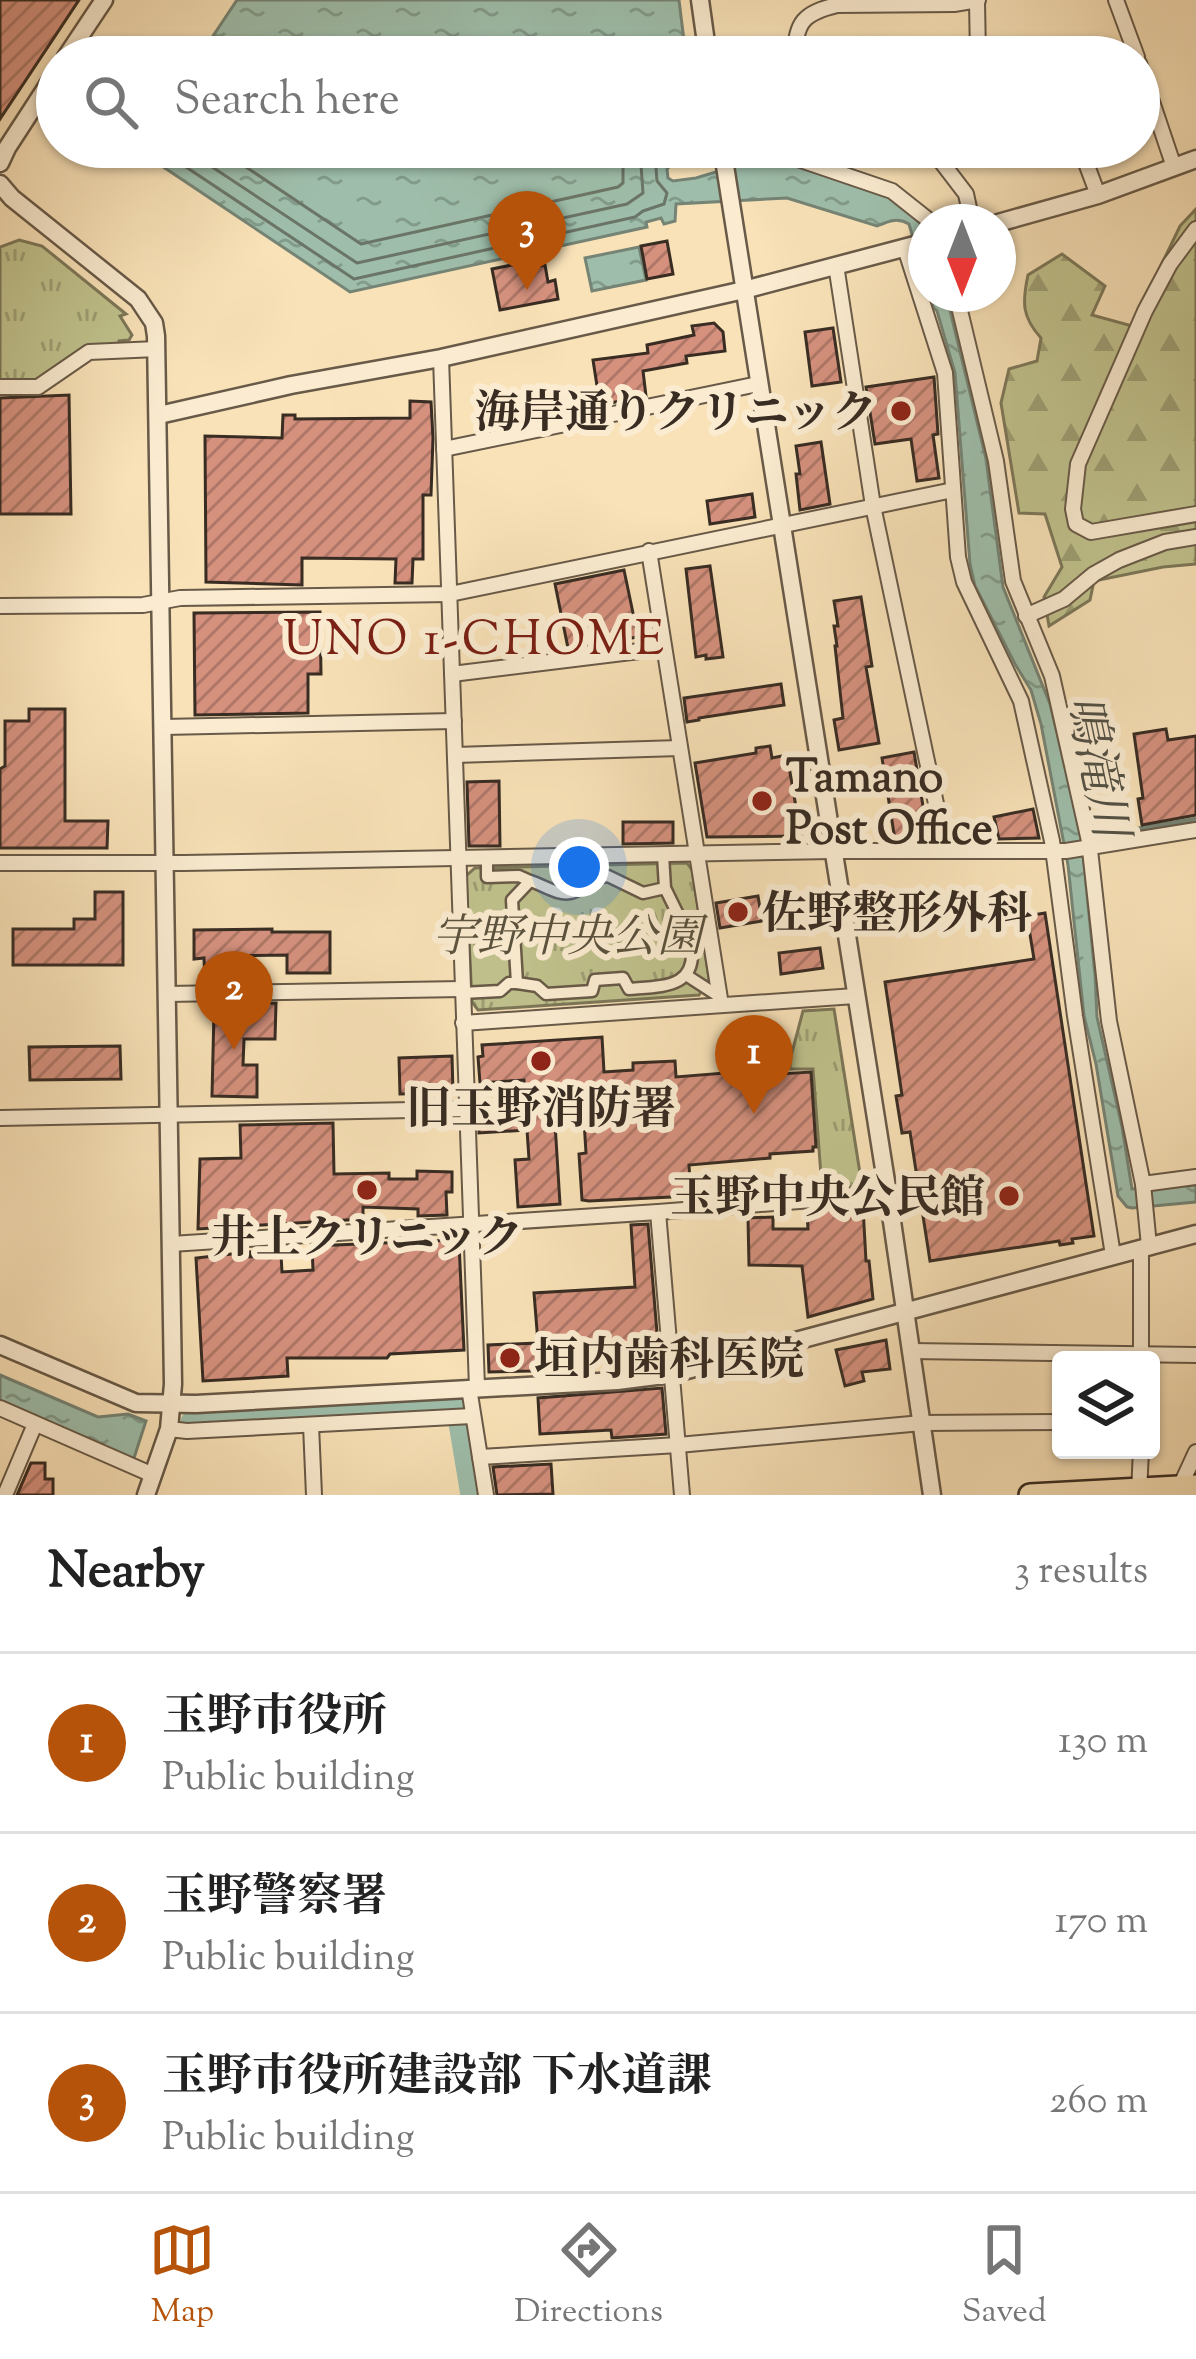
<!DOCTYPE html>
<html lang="en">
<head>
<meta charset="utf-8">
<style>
  :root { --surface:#fff; --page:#f6f6f6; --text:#222; --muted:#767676; --line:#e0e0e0; --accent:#b45309 }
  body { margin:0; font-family:"Sorts Mill Goudy","Noto Serif JP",serif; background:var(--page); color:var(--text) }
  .controls { position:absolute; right:36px; bottom:36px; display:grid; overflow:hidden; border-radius:12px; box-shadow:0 3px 9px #0004 }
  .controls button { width:108px; height:108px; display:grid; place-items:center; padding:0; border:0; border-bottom:3px solid var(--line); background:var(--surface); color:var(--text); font:60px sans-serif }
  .compass { position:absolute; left:908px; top:204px; width:108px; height:108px; border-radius:50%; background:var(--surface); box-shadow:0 3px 9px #0004; rotate:180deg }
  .you { position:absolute; left:579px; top:867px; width:42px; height:42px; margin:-30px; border:9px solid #fff; border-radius:50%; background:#1a73e8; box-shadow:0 0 0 18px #1a73e833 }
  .badge { display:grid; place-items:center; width:78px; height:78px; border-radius:50%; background:var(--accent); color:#fff; font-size:39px; font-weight:700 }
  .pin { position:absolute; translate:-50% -99px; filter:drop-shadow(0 3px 6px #0008) }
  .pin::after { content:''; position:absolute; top:63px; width:42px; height:36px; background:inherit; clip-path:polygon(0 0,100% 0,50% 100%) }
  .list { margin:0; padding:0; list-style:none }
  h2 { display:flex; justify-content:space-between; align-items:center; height:156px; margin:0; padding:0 48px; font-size:51px }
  h2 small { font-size:39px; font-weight:400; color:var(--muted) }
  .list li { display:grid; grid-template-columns:78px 1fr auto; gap:36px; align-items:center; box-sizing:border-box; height:180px; padding:0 48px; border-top:3px solid var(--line) }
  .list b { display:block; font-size:45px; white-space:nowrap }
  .list p { margin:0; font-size:39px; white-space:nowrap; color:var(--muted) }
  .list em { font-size:39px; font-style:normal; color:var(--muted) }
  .icon { flex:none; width:66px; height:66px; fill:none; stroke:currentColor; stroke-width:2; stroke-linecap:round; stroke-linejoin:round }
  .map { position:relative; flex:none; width:1196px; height:1495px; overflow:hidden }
  .search { position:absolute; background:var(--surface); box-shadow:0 3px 9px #0004; left:36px; right:36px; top:36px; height:132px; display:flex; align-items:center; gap:30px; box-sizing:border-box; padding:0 42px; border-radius:66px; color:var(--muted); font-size:45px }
  .sheet { height:696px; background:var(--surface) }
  nav { display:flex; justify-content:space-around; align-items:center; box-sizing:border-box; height:168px; border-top:3px solid var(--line); background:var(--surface); font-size:33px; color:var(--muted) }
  nav a { display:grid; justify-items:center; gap:6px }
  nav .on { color:var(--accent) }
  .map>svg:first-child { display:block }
  .forest { fill:url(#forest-firs); stroke:#7c7758; stroke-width:3 }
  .park { fill:url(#park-tufts); stroke:#7c7758; stroke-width:3 }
  .water { fill:url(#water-ripples); stroke:#758475; stroke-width:3 }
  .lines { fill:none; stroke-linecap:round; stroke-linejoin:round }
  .shore { stroke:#6b7567; stroke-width:3 }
  .stream { stroke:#758475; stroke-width:4.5 }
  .river { stroke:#9ebeab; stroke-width:27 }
  .building { fill:url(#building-hatch); stroke:#382c23; stroke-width:3 }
  .pedestrian-casing { stroke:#685a48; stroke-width:15 }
  .minor-casing { stroke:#685a48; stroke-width:18 }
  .tertiary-casing { stroke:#685a48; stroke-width:21 }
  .trunk-casing { stroke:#382c23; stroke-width:26 }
  .pedestrian { stroke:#fbecd1; stroke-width:10 }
  .minor { stroke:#fbecd1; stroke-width:14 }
  .tertiary { stroke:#fbecd1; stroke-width:16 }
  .trunk { stroke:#f9e2b8; stroke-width:21 }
  .poi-dot { fill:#8f2418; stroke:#fbecd1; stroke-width:4.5 }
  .labels { text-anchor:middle; stroke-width:12; stroke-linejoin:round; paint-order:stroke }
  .poi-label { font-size:45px; font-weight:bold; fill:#382c23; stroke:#fbecd1; text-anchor:start }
  .park-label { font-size:45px; font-style:italic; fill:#5a523e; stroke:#fbecd1 }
  .neighbourhood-label { font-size:48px; letter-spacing:3px; fill:#7a1f14; stroke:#fbecd1 }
  .water-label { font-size:48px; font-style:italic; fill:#525045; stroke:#fbecd1 }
</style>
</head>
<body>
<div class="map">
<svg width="1196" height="1495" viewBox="0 0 1196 1495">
  <defs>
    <pattern id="forest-firs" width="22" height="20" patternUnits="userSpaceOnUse" patternTransform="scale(3)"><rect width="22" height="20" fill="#c0c28d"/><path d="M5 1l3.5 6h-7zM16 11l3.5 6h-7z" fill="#9d9e73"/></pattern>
    <pattern id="park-tufts" width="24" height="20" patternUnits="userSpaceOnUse" patternTransform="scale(3)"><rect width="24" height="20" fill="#c0c28d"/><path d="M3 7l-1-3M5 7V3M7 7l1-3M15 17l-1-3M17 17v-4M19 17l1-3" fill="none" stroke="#9d9e73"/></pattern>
    <pattern id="water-ripples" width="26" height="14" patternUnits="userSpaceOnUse" patternTransform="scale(3)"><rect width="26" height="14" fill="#9ebeab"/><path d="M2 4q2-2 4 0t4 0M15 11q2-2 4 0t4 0" fill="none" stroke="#829b8b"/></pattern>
    <pattern id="building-hatch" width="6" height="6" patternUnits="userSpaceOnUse" patternTransform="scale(3)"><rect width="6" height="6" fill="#d5917e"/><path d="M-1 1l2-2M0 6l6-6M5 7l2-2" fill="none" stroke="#ae7767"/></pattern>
  </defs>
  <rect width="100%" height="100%" fill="#f9e2b8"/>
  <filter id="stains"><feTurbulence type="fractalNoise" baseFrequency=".00167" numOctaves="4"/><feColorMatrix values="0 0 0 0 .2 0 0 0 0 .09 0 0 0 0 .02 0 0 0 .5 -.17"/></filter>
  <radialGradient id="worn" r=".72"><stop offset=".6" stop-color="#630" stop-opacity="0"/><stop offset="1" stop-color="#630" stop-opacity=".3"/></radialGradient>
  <path class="forest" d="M1196,209V564L1163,567L1094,581L1090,600L1049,626L1044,597L1062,567L1045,514L1019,513L1001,403L1009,369L1037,361L1041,338C1022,317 1022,303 1028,275L1062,254L1105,286L1092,315L1132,326L1180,226Z"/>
  <g class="park">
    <polygon points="19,240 42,246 126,314 120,316 132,335 129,340 119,341 118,345 87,345 36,381 0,382 0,247"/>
    <polygon points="687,863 692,870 709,979 699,995 478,1010 472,1002 466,876 475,868"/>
    <polygon points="834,1009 862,1186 822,1189 813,1069 790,1069 790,1060 803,1011"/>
  </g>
  <g class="water">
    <polygon points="237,0 679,0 686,57 199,57"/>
    <path d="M140,147H690L667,169L668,178L673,181L696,178L749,162L793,164L886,194L926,224V283L909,224C898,217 889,221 877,226L787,198L676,204L675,221L664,224L661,218L646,222L647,227L350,292L138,150Z"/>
    <polygon points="639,247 646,280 592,291 585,258"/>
    <polygon points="929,294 946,294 986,459 1003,587 1050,704 1081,833 1095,975 1097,1017 1122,1127 1132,1189 1196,1185 1196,1202 1132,1208 1127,1207 1118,1196 1096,1064 1084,1016 1068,865 1041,724 1031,690 1015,664 975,586 970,564 955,373 937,311 933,307"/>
    <polygon points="0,1375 98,1417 128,1414 146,1421 134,1458 125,1458 0,1401"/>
  </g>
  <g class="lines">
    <g class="shore">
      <polyline points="156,147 354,279 635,217 643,211 664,204 667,193 657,181 656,168 673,147"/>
      <polyline points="182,147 357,263 627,204 643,193 641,165 652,147"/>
      <polyline points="216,147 361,244 618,187 623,183 623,162 629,147"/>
    </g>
    <polyline class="stream" points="1097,836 1196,819"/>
    <polyline class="river" points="194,1423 459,1405 474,1495"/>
  </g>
  <g class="building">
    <polygon points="0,0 79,0 0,119"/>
    <polygon points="667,241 673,274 647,279 641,246"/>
    <polygon points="532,261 533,267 545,265 548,282 555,280 558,299 500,310 492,269"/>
    <polygon points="714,323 723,332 725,351 686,356 687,363 643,371 646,396 600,405 593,360 648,353 647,345 694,335 692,326"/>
    <polygon points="833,328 841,382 812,386 805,332"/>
    <polygon points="934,377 938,434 933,435 939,478 917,481 911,439 875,444 866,387"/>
    <polygon points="69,395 71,514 0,514 0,398"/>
    <polygon points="410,401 431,402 433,438 431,495 423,495 423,559 413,559 412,583 395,583 396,559 302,558 302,585 206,582 205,436 282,438 283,415 295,415 295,419 410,418"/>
    <polygon points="821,442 830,504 800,510 796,474 800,474 796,446"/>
    <polygon points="752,494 755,517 710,524 707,501"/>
    <polygon points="710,566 723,657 706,659 706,655 696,657 686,569"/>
    <polygon points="624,570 638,637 568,648 555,584"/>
    <polygon points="861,597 872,666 866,667 879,743 839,750 834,720 843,718 835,646 837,646 834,626 838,626 834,601"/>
    <polygon points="320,612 321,674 308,674 308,713 195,715 194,613"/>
    <polygon points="781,684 784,705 699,718 699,720 687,722 684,698"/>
    <polygon points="29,709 65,709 65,821 108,821 107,848 0,848 0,769 5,766 5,721 29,721"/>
    <polygon points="1166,729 1168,740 1196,736 1196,815 1142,825 1138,799 1143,798 1134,734"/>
    <polygon points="770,746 772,758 787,755 801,836 707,837 695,763 756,753 756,748"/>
    <polygon points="914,752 928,836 895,840 882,758"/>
    <polygon points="499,781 500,846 469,846 467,782"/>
    <polygon points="1033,809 1039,838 999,839 994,817"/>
    <polygon points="623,822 673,822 673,843 623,844"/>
    <polygon points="95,892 123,892 123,965 13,965 13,929 74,929 74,919 95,919"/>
    <polygon points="758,896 762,921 720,928 716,903"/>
    <polygon points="1045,913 1094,1236 1072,1239 1073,1243 1060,1245 1059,1241 930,1261 910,1132 902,1133 896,1096 902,1095 885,982 1034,959 1027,916"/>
    <polygon points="272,929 272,932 330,932 330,973 287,973 287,955 229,956 229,961 219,961 219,982 205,982 204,958 194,959 194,930"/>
    <polygon points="820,948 823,968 781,974 779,953"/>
    <polygon points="276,1003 275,1039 244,1039 243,1065 257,1065 257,1097 212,1096 214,1011 247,1012 247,1004"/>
    <polygon points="602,1037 604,1072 633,1070 633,1063 675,1061 676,1077 738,1072 737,1067 762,1065 763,1075 811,1072 816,1147 813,1147 813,1151 770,1154 770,1158 689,1165 691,1196 589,1201 582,1200 579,1154 586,1153 582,1088 553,1091 560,1204 518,1207 515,1160 529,1159 527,1130 479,1133 479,1116 510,1114 509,1109 526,1108 524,1080 480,1083 478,1057 483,1056 482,1045"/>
    <polygon points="120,1046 121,1079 30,1080 29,1047"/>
    <polygon points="452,1056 453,1093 400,1094 399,1058"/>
    <polygon points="333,1123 334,1174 389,1173 389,1179 417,1179 417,1171 452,1172 452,1192 446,1192 447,1215 418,1216 418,1209 363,1207 363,1219 198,1229 200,1159 241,1158 240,1125"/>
    <polygon points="863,1207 866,1261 869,1261 873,1299 808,1317 802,1266 749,1265 748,1218 773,1217 773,1229 808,1229 807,1212"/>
    <polygon points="648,1224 659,1357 532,1371 489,1372 488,1345 538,1343 534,1293 635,1287 631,1225"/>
    <polygon points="455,1240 456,1243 459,1243 464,1350 390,1354 387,1358 287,1358 288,1376 203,1381 196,1258 250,1252 250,1257 281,1255 282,1272 313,1270 312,1246"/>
    <polygon points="886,1340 890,1369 862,1372 864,1381 845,1386 836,1350"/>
    <polygon points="662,1388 666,1434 612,1438 611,1430 540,1434 538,1398"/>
    <polygon points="31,1463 45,1463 45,1479 53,1479 53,1495 17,1495"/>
    <polygon points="551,1464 553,1494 497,1495 493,1467"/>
  </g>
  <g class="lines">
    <g class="pedestrian-casing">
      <g id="pedestrian">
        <path d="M663,855L665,888L691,941C699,988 665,986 629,989L623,978L595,980L592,991L546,994L537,986L517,983L512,900L530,881C542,884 558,896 570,893C583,891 587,878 608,876L643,893L665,888"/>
        <polyline points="487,858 487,877 519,876 530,881"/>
        <polyline points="686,975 720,997"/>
        <polyline points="462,993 500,991 509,983 517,983"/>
      </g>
    </g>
    <g class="minor-casing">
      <g id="minor">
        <polyline points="1116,0 1137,57"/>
        <polyline points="977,1 978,57"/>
        <path d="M795,57C795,22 804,13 837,5L954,4L978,0"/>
        <polyline points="1139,63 1174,167"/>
        <polyline points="930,147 966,194 972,222"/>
        <polyline points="1080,147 1098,195"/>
        <polyline points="723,154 792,157 892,191 931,222"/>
        <polyline points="1196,229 1170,264 1145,311 1078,464 1073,509 1076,524 1091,532 1196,514"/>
        <polyline points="905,248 945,373 958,557 964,582 1021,701 1052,841 1075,1016 1113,1255"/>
        <polyline points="836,265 873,506 946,851"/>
        <polyline points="956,294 996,461 1013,581 1052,676 1089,841 1109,1021 1143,1184 1149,1246"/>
        <polyline points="441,358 477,1388"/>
        <polyline points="0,387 38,387 89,352 157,349"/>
        <polyline points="444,449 758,384"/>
        <polyline points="649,551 721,1005"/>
        <polyline points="0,606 143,605 180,598 450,594 953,490"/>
        <polyline points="1026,616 1064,599 1094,574 1119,560 1165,542 1196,537"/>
        <polyline points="452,674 664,648"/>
        <polyline points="164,727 454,721"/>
        <polyline points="455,755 680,748"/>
        <polyline points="0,863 184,863 832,851 1066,851 1196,830"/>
        <polyline points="167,994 462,989"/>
        <polyline points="463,1023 855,996"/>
        <polyline points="0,1118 467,1109"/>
        <polyline points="1143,1184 1196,1177"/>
        <polyline points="658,1212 682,1495"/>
        <polyline points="171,1244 658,1212 888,1194"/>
        <polyline points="1141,1248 1141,1360"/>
        <polyline points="911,1351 1196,1355"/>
        <polyline points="469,1388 486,1495"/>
        <polyline points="0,1408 153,1475"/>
        <polyline points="311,1425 314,1495"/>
        <polyline points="169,1429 187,1431 472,1416"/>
        <polyline points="480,1457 678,1445 922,1423 1061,1422"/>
        <polyline points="1178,1491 1196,1452"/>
        <polyline points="1139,1493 1141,1450"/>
        <polyline points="5,1495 35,1424"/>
      </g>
    </g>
    <g class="tertiary-casing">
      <g id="tertiary">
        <polyline points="700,0 708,57"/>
        <polyline points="66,57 104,0"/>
        <polyline points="722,147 888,1194 932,1495"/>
        <polyline points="0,163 7,148 57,71"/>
        <polyline points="0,184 12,198 138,299 154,323 156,336 173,1384 169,1429 146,1495"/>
        <polyline points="998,223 1098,195 1196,159"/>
        <polyline points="159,415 291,385 441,358 744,290 926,242"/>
        <polyline points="0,1345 136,1403 196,1404 617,1381 672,1374 1196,1234"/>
      </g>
    </g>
    <g class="trunk-casing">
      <polyline id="trunk" points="1030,1495 1196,1486"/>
    </g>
    <use href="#pedestrian" class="pedestrian"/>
    <use href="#minor" class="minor"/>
    <use href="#tertiary" class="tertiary"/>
    <use href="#trunk" class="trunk"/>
  </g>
  <g class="poi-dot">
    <circle cx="901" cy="411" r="12"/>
    <circle cx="762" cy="801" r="12"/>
    <circle cx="738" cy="912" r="12"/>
    <circle cx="541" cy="1061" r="12"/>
    <circle cx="367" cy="1190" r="12"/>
    <circle cx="1009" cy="1196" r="12"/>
    <circle cx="510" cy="1358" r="12"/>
  </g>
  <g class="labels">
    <g class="poi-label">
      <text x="877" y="427" text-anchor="end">海岸通りクリニック</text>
      <text x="786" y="791">Tamano<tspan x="786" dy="52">Post Office</tspan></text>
      <text x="762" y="928">佐野整形外科</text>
      <text x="541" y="1123" text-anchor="middle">旧玉野消防署</text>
      <text x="985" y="1212" text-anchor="end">玉野中央公民館</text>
      <text x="367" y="1252" text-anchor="middle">井上クリニック</text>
      <text x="534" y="1374">垣内歯科医院</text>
    </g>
    <g class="park-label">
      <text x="567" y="951">宇野中央公園</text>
    </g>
    <g class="neighbourhood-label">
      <text x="475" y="654">UNO 1-CHOME</text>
    </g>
    <g class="water-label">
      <text transform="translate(1099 766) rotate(78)" y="17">鳴滝川</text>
    </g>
  </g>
  <rect width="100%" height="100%" filter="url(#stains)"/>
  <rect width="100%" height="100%" fill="url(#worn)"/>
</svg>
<div class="controls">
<button><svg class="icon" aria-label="layers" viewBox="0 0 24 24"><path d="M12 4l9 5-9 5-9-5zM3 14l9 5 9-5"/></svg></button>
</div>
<svg class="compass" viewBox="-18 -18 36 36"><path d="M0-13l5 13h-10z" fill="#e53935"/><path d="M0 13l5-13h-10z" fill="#767676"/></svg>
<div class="you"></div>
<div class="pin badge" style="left:754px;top:1114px">1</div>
<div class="pin badge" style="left:234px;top:1050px">2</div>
<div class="pin badge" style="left:527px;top:290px">3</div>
<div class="search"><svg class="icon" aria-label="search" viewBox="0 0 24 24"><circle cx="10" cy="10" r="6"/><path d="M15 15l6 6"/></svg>Search here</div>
</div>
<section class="sheet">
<h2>Nearby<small>3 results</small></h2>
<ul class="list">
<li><span class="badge">1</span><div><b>玉野市役所</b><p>Public building</p></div><em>130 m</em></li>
<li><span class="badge">2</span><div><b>玉野警察署</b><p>Public building</p></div><em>170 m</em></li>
<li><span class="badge">3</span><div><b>玉野市役所建設部 下水道課</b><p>Public building</p></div><em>260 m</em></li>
</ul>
</section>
<nav>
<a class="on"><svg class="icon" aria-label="map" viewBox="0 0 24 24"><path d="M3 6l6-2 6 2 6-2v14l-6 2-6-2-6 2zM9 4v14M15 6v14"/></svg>Map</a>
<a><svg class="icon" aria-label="directions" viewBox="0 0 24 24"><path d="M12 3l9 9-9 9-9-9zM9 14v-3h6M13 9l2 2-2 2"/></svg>Directions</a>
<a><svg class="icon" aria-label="saved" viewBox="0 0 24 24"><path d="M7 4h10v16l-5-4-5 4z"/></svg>Saved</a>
</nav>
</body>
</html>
